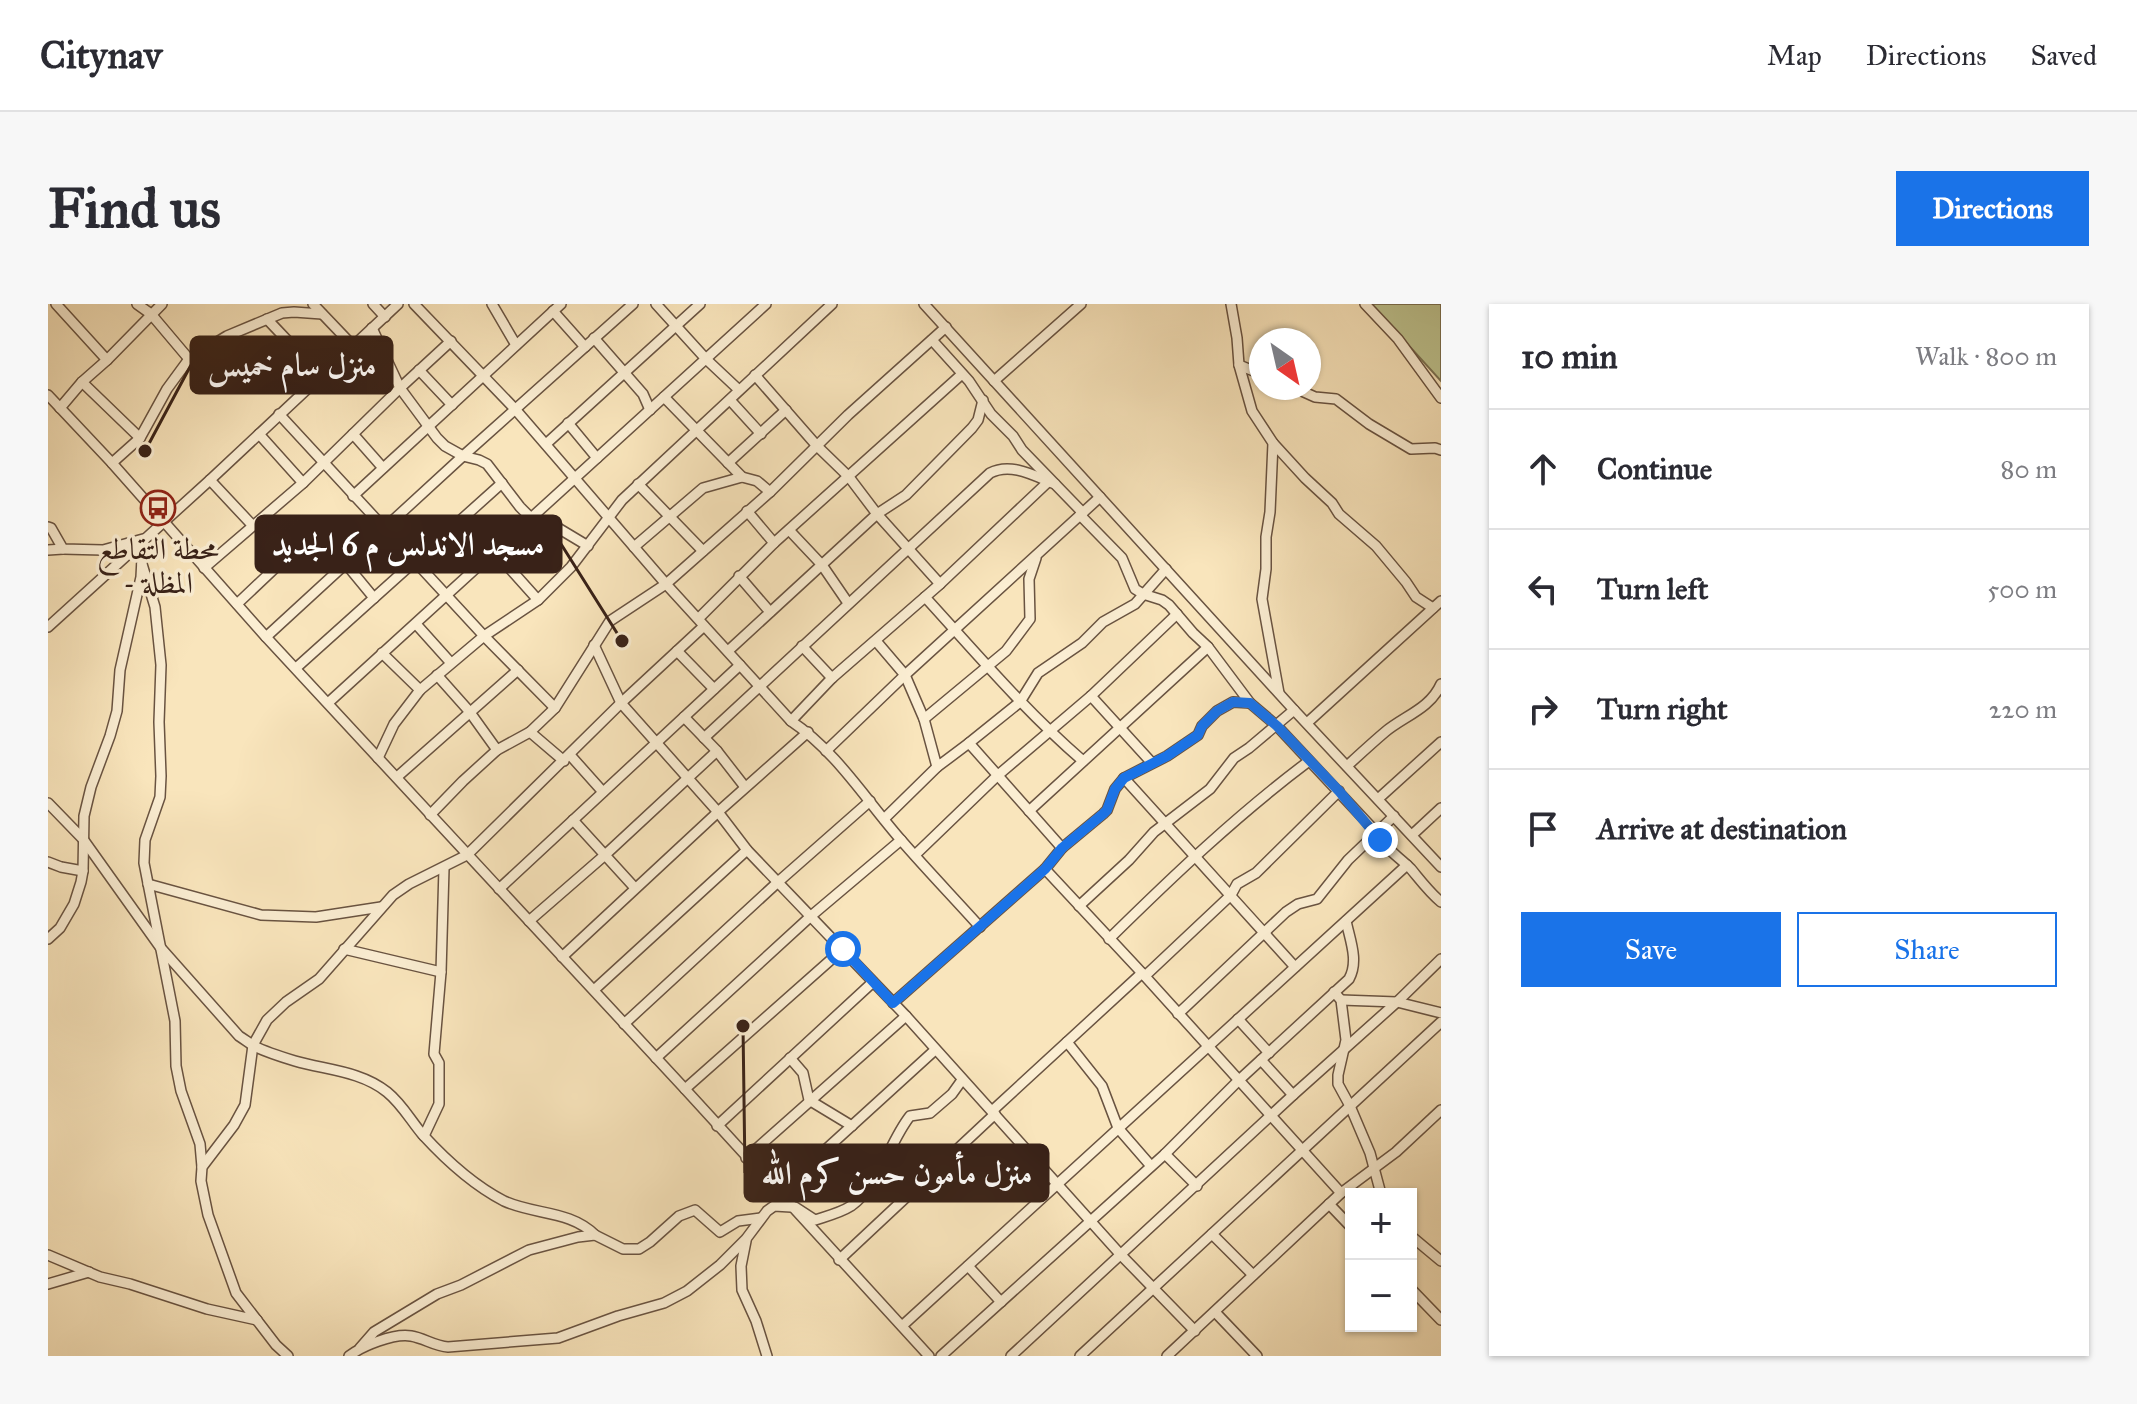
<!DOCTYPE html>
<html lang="en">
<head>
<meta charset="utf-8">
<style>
  :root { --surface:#fff; --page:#f7f7f7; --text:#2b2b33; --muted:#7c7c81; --line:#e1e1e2; --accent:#1a73e8 }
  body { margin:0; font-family:"IM FELL Great Primer",Amiri,serif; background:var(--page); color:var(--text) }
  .controls { position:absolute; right:24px; bottom:24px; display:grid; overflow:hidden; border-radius:0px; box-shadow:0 2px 6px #0004 }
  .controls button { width:72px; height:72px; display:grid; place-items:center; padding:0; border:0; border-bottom:2px solid var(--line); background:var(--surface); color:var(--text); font:40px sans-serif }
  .compass { position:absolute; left:1201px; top:24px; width:72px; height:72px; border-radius:50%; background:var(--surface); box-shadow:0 2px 6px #0004; rotate:146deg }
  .stop { position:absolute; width:24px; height:24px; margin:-18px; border:6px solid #1a73e8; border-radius:50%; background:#fff }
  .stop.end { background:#1a73e8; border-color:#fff; box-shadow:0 2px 8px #0008 }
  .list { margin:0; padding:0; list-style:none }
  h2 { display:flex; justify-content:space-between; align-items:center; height:104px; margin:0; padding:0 32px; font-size:34px }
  h2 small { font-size:26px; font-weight:400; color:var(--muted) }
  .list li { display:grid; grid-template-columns:52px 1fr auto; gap:24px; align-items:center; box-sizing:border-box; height:120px; padding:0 32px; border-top:2px solid var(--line) }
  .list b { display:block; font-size:30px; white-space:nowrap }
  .list em { font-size:26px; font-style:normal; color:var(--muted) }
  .actions { display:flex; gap:16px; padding:24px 32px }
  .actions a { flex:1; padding:18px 0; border:2px solid var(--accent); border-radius:0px; text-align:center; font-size:28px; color:var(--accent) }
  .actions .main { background:var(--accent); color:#fff }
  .icon { flex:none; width:44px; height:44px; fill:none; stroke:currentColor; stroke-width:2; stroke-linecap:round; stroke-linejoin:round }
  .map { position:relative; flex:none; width:1393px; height:1052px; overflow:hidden; border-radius:0px }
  header { display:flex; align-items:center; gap:48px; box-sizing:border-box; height:112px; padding:0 40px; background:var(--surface); border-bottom:2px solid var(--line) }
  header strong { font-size:38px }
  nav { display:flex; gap:44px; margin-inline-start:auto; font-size:28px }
  .intro { display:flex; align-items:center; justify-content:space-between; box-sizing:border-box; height:192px; padding:0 48px }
  h1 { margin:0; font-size:56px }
  .button { padding:20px 36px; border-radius:0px; background:var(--accent); color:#fff; font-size:28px; font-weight:700 }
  main { display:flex; gap:48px; padding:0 48px }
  aside { flex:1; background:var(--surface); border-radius:0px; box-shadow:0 2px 6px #0004 }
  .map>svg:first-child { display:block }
  .green { fill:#bec490; stroke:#7c7354; stroke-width:2 }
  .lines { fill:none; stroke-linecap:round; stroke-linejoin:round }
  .minor-casing { stroke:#695341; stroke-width:12 }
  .minor { stroke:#fbeed3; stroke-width:9 }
  .route { stroke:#1a73e8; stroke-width:10 }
  .labels { text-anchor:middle; stroke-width:7; stroke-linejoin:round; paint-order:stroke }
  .poi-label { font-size:30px; fill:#392218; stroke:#fbeed3 }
  .leader { fill:none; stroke:#392218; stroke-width:3 }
  .callout-dot { fill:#392218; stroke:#fbeed3; stroke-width:3 }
  .callout { fill:#392218; stroke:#392218; stroke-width:3 }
  .callout-label { font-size:32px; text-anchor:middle; font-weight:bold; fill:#fff }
</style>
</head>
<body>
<header>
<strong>Citynav</strong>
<nav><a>Map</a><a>Directions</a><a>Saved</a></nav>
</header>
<div class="intro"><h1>Find us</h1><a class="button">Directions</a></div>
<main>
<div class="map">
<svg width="1393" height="1052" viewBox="0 0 1393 1052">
  <rect width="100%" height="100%" fill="#f9e5bc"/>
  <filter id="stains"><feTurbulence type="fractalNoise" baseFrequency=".0025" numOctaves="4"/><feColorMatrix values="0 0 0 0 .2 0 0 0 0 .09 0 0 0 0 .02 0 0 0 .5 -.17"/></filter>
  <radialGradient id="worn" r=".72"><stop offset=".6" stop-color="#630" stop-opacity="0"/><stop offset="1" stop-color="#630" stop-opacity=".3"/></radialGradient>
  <polygon class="green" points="1323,0 1393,0 1393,77"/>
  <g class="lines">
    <g class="minor-casing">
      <g id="minor">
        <polyline points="8,0 59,56"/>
        <polyline points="89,0 103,10 141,55"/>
        <polyline points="265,0 306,43"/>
        <polyline points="325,0 337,13"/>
        <path d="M366,0L467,105L618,280L743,417C788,447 818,496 853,536C878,565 906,594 932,623"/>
        <polyline points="444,0 468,41"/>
        <polyline points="608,0 658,55 691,86"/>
        <polyline points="876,0 1246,406 1393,563"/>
        <polyline points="1183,0 1189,34 1191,61 1204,107 1225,139 1222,208 1218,233 1218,265 1214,295 1231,389"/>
        <polyline points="1317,0 1350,35 1393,94"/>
        <polyline points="505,7 537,43"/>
        <polyline points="219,15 273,72"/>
        <polyline points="324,24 352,84 389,134 397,142 415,152 431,156 439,160 472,203 482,213 510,224 540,242"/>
        <polyline points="546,34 595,90 602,106"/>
        <polyline points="884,36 921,77 943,110 965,132 974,146 1035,209"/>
        <polyline points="1191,61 1213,70"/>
        <polyline points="371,66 404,101"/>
        <polyline points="707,71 769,142 801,173 829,210 892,280"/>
        <polyline points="946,77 1033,0"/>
        <polyline points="34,78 92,134"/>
        <polyline points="1247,84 1267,93 1288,95 1321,120 1363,145 1387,144 1393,146"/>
        <polyline points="0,91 64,159 218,333 637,785 881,1052"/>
        <polyline points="616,93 694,173"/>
        <polyline points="682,96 713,130"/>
        <polyline points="12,104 34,78 59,56 114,0"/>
        <polyline points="231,110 436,332 507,404"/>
        <polyline points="520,119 549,154"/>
        <polyline points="211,130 255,179"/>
        <polyline points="305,130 335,164"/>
        <polyline points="1225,139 1257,174 1284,199 1291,210 1328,242 1358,278 1368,293 1385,304"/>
        <polyline points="498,140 652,0"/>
        <polyline points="64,159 92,134 119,85 141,55 179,32 234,9 246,8 274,10"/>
        <polyline points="680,159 738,106"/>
        <polyline points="162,176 205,222"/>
        <polyline points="590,180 655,247"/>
        <polyline points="305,192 513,0"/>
        <polyline points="699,207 726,239"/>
        <path d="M1032,211L1074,254L1087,285L1095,290L1114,296L1121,301L1145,329L1160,343L1202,399L1229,422L1328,528C1339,547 1349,551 1363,565C1373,577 1381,588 1393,598"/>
        <polyline points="0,223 3,224 15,245 55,246 95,235 93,273 72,366 69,407 62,432 43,483 36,512 35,567 33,578 26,600 12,624 0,635"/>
        <polyline points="741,226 774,261 800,299"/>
        <polyline points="586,243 655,184 694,173 709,177 722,188"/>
        <polyline points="0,246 15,245"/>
        <polyline points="446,247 490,296"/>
        <polyline points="94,260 107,303 113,361 111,418 113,472 112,493 97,536 96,559 127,717 128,762 133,787 152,840 154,863"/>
        <polyline points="156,264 255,179 352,84 403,37"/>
        <polyline points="691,272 722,308"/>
        <path d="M877,293C928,349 977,407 1035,457"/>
        <polyline points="189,300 263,230 267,230 298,260 326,294"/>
        <polyline points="651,314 726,239 914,70"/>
        <polyline points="368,320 403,359"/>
        <polyline points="0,323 162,176 350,0"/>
        <polyline points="218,333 415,152 585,0"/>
        <polyline points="828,337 857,371 876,415 889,463 921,439 1014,544"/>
        <polyline points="546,341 573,399 670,508 699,546 858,712 1072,950 1147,1027"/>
        <polyline points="754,342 784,374"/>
        <polyline points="629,347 666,385"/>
        <polyline points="680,347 829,210 858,191 924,124 930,116 935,96"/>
        <polyline points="334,349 372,386"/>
        <polyline points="248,364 454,179"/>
        <polyline points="389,371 421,407 449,446"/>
        <polyline points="1043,392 1104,459"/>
        <polyline points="280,399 718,0"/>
        <polyline points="636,413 669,447 697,483"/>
        <polyline points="876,415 958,347 982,315 981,275 988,254"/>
        <polyline points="743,417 784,374 892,280 1000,178"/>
        <polyline points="1259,419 1393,297"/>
        <polyline points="482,428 516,457"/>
        <path d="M656,434L942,169C963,158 987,172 1007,180"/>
        <polyline points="921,439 972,398 990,369 1034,339 1055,318 1087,300 1118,265"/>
        <polyline points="778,447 857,371 1052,193"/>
        <polyline points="522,451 555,488"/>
        <polyline points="330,454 346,420 372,386 436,332 490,296 523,263 574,196 784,0"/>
        <path d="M1299,462C1311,451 1324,439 1337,428C1356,412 1382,405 1393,380"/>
        <polyline points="349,473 470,366"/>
        <polyline points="1076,474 1247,663"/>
        <polyline points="1330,495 1393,438"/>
        <path d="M0,499L35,535L112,643L191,732C196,735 201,739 206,742C218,748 234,753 247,757C278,766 313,767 339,788C354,800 363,817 375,831C397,855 427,882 456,897C486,911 522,906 547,931"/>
        <polyline points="981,507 1160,343"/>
        <polyline points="382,511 415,477 449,446 482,428 507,404 562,317 618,280 722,188 800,111 898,23"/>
        <polyline points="836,515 889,463"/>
        <polyline points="525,516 587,584"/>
        <polyline points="1364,531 1393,504"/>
        <polyline points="867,551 949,472 1043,392 1129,310"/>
        <polyline points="0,558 13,563 35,567"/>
        <polyline points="997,565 1094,669 1293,889"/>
        <polyline points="100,580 213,611 268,613 333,603"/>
        <polyline points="451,585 692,361"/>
        <polyline points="1031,602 1081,556 1106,528 1162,485 1186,454 1201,444 1246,406"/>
        <polyline points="481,617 557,551 669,447"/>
        <path d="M1061,635C1125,572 1189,511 1261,457"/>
        <polyline points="296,645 393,668"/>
        <polyline points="514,653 670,508 760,428"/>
        <polyline points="1097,672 1183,591 1189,580 1208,569 1291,487"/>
        <polyline points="546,686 699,546"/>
        <polyline points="1286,688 1293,696 1298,736 1290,771 1290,780 1302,802 1322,849 1333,890"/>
        <polyline points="1293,696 1349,698 1393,709"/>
        <polyline points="845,699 997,565 1014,544 1055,510 1059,506 1067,485 1076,474 1119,452 1150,431 1154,422 1169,407 1185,398 1202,399"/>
        <polyline points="1130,710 1238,608 1250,600 1269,595 1300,556 1346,512"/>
        <polyline points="1190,715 1221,749"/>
        <polyline points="576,720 730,578 822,497"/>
        <polyline points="1019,738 1054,782 1070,824 1103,862"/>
        <polyline points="608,754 763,612 853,536"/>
        <polyline points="742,754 755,769 761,796 804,822"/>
        <polyline points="1213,756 1245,791"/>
        <polyline points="637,785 795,645"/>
        <polyline points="944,807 1094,669"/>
        <polyline points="669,822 825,678"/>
        <polyline points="376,832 391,800 391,759 386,750 393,668 396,564"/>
        <polyline points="1117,850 1149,882"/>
        <polyline points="698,854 858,712"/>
        <polyline points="730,889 887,746"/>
        <polyline points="1281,900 1303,923"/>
        <path d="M747,903L767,916C779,912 792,909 803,902C833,880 840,840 862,812L882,809L904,790L914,776"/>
        <polyline points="1164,930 1205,971"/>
        <polyline points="1363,932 1393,957"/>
        <polyline points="698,937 693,962 694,986 708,1017 719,1052"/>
        <polyline points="0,951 52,973 82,980 159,1005 209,1016"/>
        <polyline points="791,956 947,810"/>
        <polyline points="920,962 953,998"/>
        <polyline points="0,980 41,968"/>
        <polyline points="1363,985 1393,1016"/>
        <polyline points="1167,1008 1209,1052"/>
        <polyline points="854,1022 1359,561"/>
        <polyline points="312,1044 326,1028 389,990 413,981 481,946 530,933 547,931 575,945 591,945 602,938 631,912 647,906 672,928 690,917 713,914"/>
        <polyline points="240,1052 228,1041 188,989 160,911 153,877 154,863 186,821 197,801 205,741 219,716 238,698 271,675 345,591 361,580 419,551 573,399 656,322"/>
        <path d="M301,1052C314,1042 346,1029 363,1032C376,1034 386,1042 400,1043L510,1034L570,1012L616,999L639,987L672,961L698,935L719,907L726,902L743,903"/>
        <path d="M893,1052L1117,850L1190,777L1301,675C1311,657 1302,636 1298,617"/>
        <polyline points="963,1052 1245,791 1349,698 1393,655"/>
        <polyline points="1032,1052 1393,718"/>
        <polyline points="1119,1052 1293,889 1348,848 1393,806"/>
      </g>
    </g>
    <use href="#minor" class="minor"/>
  </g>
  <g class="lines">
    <polyline class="route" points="795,645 845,699 997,565 1014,544 1055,510 1059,506 1067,485 1076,474 1119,452 1150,431 1154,422 1169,407 1185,398 1202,399 1229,422 1291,487 1332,536"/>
  </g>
  <defs>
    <g id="bus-ring" transform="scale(1.8)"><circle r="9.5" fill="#fbeed3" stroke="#8f2418" stroke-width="1.5"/><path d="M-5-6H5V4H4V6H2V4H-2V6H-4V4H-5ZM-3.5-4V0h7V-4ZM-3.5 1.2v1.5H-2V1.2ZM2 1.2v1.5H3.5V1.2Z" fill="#8f2418"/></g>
  </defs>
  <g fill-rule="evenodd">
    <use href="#bus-ring" x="110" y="204"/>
  </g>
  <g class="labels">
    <g class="poi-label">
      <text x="110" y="255">محطة التقاطع<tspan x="110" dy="34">- المظلة</tspan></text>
    </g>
  </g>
  <path class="leader" d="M97 147L143 61M574 337L513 240M695 722L697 869"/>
  <g class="callout-dot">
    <circle cx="97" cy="147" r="8"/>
    <circle cx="574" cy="337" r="8"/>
    <circle cx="695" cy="722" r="8"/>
  </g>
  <g class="callout">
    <rect x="143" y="33" width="201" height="56" rx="8"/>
    <rect x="208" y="212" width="305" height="56" rx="8"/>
    <rect x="697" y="841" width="303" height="56" rx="8"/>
  </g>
  <g class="callout-label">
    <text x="244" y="72">منزل سام خميس</text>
    <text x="360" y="251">مسجد الاندلس م 6 الجديد</text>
    <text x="849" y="880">منزل مأمون حسن كرم الله</text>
  </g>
  <rect width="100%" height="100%" filter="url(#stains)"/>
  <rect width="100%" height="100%" fill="url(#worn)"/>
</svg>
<div class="controls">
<button>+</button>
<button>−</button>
</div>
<svg class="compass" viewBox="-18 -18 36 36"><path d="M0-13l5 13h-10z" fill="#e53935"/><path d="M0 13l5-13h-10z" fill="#7c7c81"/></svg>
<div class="stop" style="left:795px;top:645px"></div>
<div class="stop end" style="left:1332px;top:536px"></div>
</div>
<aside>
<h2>10 min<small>Walk · 800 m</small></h2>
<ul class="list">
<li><svg class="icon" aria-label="ahead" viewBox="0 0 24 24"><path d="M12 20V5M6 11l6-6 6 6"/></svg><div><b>Continue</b></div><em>80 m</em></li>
<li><svg class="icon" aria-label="left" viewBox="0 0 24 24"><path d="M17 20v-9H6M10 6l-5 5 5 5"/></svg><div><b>Turn left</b></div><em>500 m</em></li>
<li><svg class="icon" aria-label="right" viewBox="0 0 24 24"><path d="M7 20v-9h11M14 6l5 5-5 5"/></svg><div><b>Turn right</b></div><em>220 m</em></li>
<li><svg class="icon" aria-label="arrive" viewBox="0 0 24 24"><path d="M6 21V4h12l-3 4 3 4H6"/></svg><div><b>Arrive at destination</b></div></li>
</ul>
<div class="actions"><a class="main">Save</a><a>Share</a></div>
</aside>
</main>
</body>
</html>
